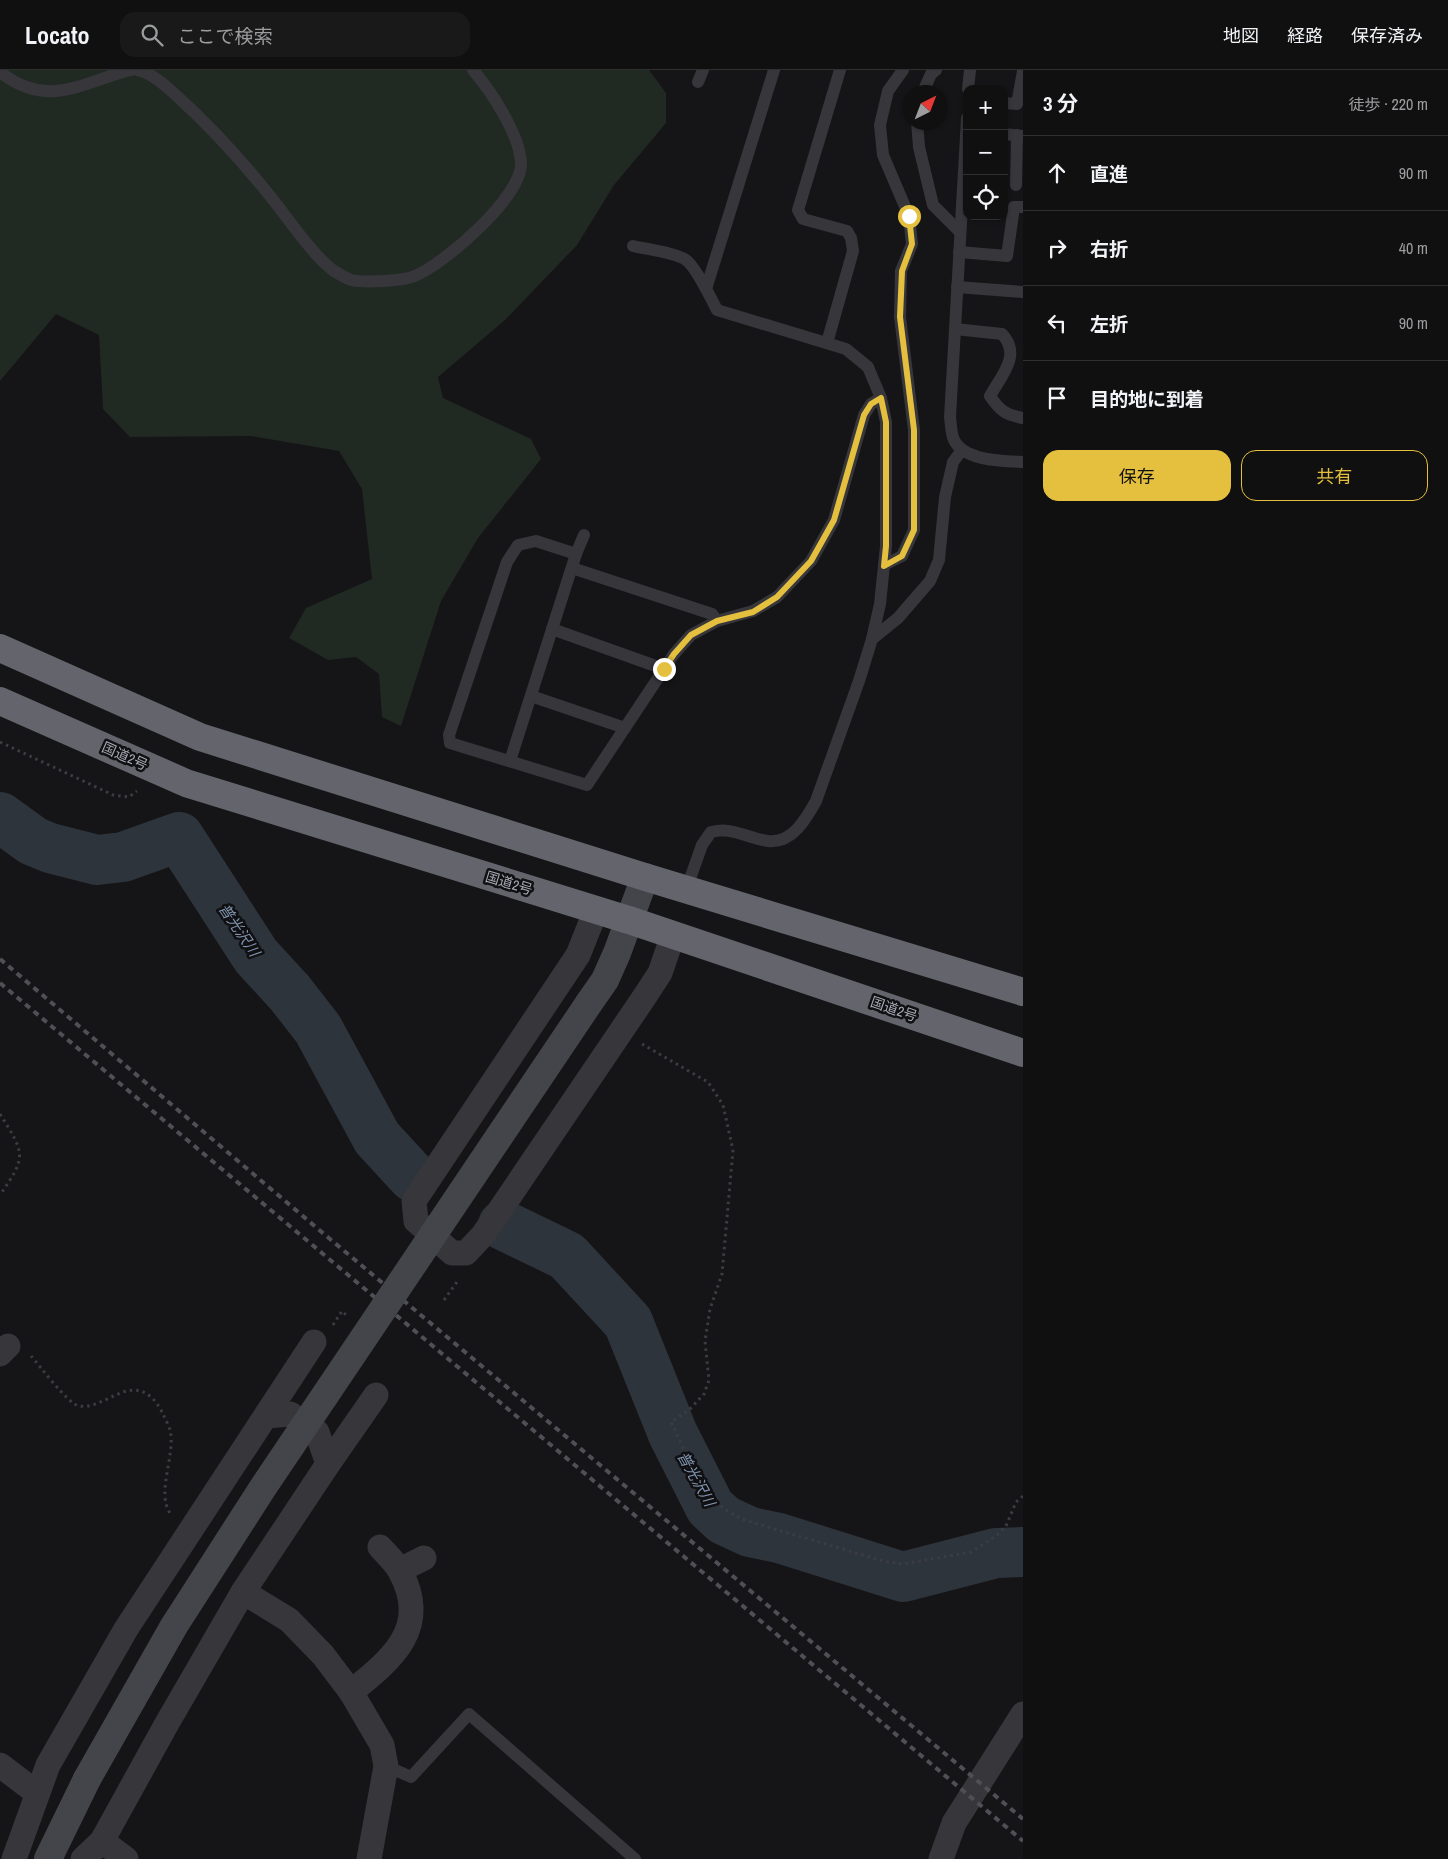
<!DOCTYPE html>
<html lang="ja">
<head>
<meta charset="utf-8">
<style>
  :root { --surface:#101011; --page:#19191a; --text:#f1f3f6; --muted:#9c9d9f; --line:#303031; --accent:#e5c03e }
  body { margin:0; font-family:"Archivo Narrow","Noto Sans JP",sans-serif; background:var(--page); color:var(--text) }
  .controls { position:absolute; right:15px; top:15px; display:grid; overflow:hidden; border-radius:10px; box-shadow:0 1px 4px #0004 }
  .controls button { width:45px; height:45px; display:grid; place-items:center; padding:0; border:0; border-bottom:1px solid var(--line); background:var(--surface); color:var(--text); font:25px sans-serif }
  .compass { position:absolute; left:903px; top:15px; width:45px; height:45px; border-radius:50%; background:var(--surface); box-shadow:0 1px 4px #0004; rotate:42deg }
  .stop { position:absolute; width:15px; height:15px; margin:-11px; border:4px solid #e5c03e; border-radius:50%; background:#fff }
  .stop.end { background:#e5c03e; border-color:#fff; box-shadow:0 1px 5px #0008 }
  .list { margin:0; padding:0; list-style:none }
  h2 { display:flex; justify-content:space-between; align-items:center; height:65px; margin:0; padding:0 20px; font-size:21px }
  h2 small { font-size:16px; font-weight:400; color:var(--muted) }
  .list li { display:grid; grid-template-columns:32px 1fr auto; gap:15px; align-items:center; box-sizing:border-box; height:75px; padding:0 20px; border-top:1px solid var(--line) }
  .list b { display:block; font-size:19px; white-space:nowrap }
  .list em { font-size:16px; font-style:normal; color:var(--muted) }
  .actions { display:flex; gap:10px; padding:15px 20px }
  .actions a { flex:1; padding:11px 0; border:1px solid var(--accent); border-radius:15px; text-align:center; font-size:18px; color:var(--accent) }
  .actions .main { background:var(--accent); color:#111 }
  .icon { flex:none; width:28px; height:28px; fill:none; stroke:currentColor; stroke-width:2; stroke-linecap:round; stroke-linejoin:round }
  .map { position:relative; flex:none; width:1023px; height:1789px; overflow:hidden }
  header { display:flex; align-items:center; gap:30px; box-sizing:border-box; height:70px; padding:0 25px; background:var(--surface); border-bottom:1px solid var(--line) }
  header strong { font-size:24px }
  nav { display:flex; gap:28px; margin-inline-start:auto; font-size:18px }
  .search { width:350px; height:45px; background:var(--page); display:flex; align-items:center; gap:12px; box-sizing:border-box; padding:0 18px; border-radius:15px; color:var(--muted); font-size:19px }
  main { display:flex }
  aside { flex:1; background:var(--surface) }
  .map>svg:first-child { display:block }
  .green { fill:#212923 }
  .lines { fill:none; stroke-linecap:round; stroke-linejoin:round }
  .river { stroke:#2e343c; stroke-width:50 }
  .path { stroke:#3c3d42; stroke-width:3; stroke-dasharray:2.5 4; stroke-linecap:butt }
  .lane { stroke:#36363b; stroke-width:12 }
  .street { stroke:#36363b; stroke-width:25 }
  .secondary { stroke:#44454b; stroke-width:28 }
  .highway { stroke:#63646c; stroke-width:28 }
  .rail { stroke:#4f5056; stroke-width:4; stroke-dasharray:6 5; stroke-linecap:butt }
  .secondary-bridge { stroke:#44454b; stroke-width:28 }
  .route { stroke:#e5c03e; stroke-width:6 }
  .labels { text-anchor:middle; stroke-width:5; stroke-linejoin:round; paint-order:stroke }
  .street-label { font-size:14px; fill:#a8aab6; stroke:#101012 }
  .water-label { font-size:15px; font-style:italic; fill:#8194af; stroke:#101012 }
</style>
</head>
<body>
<header>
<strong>Locato</strong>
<div class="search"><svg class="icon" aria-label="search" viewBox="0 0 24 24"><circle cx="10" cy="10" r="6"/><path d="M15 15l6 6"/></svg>ここで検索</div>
<nav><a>地図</a><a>経路</a><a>保存済み</a></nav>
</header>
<main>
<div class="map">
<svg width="1023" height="1789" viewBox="0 0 1023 1789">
  <rect width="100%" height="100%" fill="#151517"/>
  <polygon class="green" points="0,0 649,0 666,23 666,53 614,115 577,175 505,250 438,307 443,328 531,369 541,389 478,468 441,531 401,656 382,647 379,604 356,587 328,590 289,568 306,538 372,509 362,419 339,381 251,366 130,367 103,339 99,265 56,244 0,311"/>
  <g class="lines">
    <g class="river">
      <polyline points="0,747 33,771 50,778 97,790 123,787 179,767 256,886 290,923 318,959 377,1068 413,1107"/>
      <polyline points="503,1155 567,1186 628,1252 673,1364 710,1437 724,1450 750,1462 779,1468 903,1507 996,1483 1023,1482"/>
    </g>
    <g class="path">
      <polyline points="0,672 113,725 129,727 137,721"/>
      <path d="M642,974L708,1012L723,1035L733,1080L722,1204L710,1239L705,1271L709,1310L704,1324L689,1340L671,1352C683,1376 693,1405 710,1425C718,1436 730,1442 741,1449L883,1491L903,1494L971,1482L996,1466L1006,1456L1016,1432L1023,1426"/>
      <path d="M0,1044C25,1084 27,1086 0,1125"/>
      <polyline points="444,1230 457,1212 454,1210"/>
      <polyline points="333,1255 342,1241 346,1245"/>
      <path d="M31,1286C40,1296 68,1334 79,1336C104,1340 127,1306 151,1327C157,1332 161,1340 164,1346C166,1350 169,1356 170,1360C176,1384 156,1423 170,1443"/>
    </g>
    <g class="lane">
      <path d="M137,0C151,2 167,17 178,27C212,58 242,91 270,126C288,148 313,186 334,201C339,204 346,208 351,210C364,213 403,211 415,206C444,194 522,127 521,93C520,65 491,21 473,0"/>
      <path d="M0,2C48,40 82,12 131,0"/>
      <polyline points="698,12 703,0"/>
      <polyline points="968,19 970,0"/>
      <polyline points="923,22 931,4 936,0"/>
      <polyline points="1004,33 1017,34 1023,1"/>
      <path d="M967,48L950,347C951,354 951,364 954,370C964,391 1003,391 1023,392"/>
      <polyline points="917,52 919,77 933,135 960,162"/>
      <polyline points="1004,64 1023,66"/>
      <polyline points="1016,115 1017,65"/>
      <path d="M633,176C645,179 677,183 686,190C695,196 712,230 717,240L846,279L868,297L881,328L886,352V476L880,534L872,569L859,611L816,731C806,749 792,774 768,771C760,770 752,767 745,765C732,761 724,759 711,762L702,775L686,820"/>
      <polyline points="959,182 1007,186 1014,137 1023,137"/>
      <polyline points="957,217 1023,222"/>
      <polyline points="706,219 774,0"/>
      <path d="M955,259L1002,264C1022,285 1001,306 990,326C1000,341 1006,345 1023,348"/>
      <polyline points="827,273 853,181 851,168 847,161 803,149 798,140 840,0"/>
      <polyline points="576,484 536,471 518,475 507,492 449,665 450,673 587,715 674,584 691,565 717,551 753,541 777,527 811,491 834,450 864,345 871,334 881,328"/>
      <polyline points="884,495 902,486 914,460 914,360 900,247 901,201 912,174 909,146 883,85 880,55 888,21 903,0"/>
      <polyline points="572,498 712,544 717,551"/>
      <polyline points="552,559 664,599"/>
      <polyline points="872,569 898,548 930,511 939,490 945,427 953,392 962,380"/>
      <polyline points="531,626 625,658"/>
      <polyline points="510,691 576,484 584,465"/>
      <polyline points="386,1696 411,1707 469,1644 635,1789"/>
    </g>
    <g class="street">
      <polyline points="596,840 578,885 414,1131 416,1151 452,1183 466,1183 483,1165 645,926 660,903 673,865"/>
      <polyline points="0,1284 8,1276"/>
      <polyline points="267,1346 290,1344 317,1362 328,1394"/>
      <polyline points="400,1500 424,1488"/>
      <polyline points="243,1522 289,1550 323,1585 351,1622 382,1675 386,1696 369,1789"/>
      <path d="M351,1622C392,1589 431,1558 400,1501C395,1492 387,1485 380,1477"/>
      <polyline points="0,1695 37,1723"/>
      <polyline points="102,1771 126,1789"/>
      <polyline points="14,1789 48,1695 126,1559 314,1272"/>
      <polyline points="83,1789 102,1771 166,1655 243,1522 328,1394 376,1325"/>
      <polyline points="941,1789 954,1753 1023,1644"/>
    </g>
    <g class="secondary">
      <polyline points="589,933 605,910 617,883 645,807"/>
      <polyline points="48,1789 87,1709"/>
    </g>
    <g class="highway">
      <polyline points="0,578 200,667 645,807 1023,922"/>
      <polyline points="0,631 186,713 629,850 1023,983"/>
    </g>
    <g class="rail">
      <polyline points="0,889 324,1164 1023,1749"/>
      <polyline points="0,913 1023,1771"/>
    </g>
    <polyline class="secondary-bridge" points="87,1709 174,1556 262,1419 589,933"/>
  </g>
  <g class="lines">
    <polyline class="route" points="664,599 674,584 691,565 717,551 753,542 777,527 811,491 834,450 864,345 871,334 881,328 886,352 886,476 884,496 902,486 914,460 914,360 900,247 902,201 912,174 909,146"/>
  </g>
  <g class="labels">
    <g class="street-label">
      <text transform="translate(125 686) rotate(24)" y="5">国道2号</text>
      <text transform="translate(509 813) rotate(17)" y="5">国道2号</text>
      <text transform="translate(894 939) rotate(19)" y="5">国道2号</text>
    </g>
    <g class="water-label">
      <text transform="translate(239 860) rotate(56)" y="5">普光沢川</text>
      <text transform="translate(696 1409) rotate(61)" y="5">普光沢川</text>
    </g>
  </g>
</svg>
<div class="controls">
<button>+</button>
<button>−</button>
<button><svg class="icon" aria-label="locate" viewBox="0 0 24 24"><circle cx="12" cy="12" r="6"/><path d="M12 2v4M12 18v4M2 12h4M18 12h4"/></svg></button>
</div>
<svg class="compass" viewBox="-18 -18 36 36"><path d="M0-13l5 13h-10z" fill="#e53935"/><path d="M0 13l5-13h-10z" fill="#9c9d9f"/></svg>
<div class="stop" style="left:909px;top:146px"></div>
<div class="stop end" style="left:664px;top:599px"></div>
</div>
<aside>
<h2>3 分<small>徒歩 · 220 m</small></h2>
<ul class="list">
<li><svg class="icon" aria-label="ahead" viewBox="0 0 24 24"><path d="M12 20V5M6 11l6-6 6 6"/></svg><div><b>直進</b></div><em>90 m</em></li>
<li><svg class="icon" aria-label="right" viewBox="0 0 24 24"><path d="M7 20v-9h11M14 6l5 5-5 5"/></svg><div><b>右折</b></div><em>40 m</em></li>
<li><svg class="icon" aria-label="left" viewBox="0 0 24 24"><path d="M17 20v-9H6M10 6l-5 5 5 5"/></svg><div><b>左折</b></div><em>90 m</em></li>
<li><svg class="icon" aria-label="arrive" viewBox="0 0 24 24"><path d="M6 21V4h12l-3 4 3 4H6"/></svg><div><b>目的地に到着</b></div></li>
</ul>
<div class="actions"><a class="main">保存</a><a>共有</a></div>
</aside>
</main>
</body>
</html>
